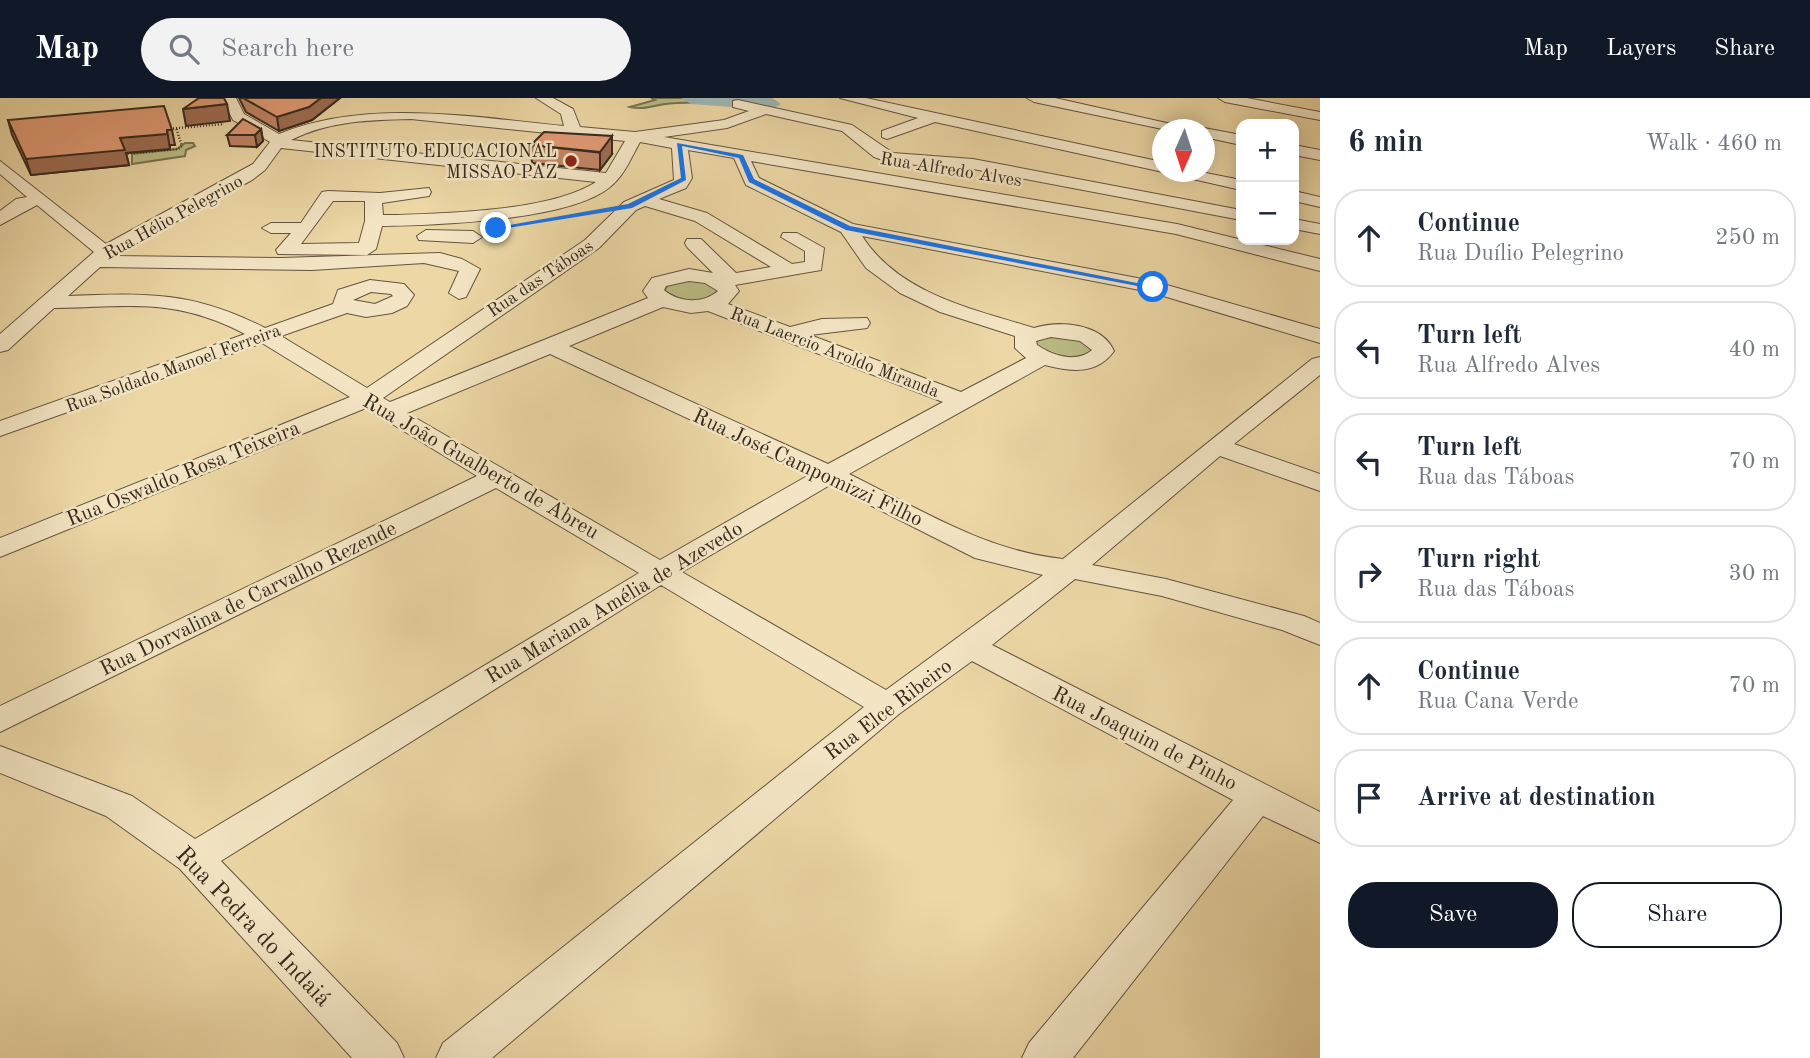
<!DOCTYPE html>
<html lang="en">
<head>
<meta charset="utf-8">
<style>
  :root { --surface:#fff; --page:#f2f2f3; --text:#1f2937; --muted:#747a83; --line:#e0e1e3; --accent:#111827 }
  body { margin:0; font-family:"Old Standard TT",serif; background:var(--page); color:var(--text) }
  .controls { position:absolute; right:21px; top:21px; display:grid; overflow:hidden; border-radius:14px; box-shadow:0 4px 18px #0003 }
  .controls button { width:63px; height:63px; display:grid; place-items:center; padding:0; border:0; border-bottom:2px solid var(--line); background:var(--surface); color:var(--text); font:35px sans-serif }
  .compass { position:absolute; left:1152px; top:21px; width:63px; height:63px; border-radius:50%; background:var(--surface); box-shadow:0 4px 18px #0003; rotate:183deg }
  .stop { position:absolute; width:21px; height:21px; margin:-16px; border:5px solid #1a73e8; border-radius:50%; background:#fff }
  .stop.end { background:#1a73e8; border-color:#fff; box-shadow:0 2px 7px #0008 }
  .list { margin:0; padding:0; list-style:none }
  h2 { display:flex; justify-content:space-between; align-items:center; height:91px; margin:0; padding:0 28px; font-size:30px }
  h2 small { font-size:23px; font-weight:400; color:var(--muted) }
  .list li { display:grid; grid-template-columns:46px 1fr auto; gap:21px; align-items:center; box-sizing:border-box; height:98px; margin:0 14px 14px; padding:0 14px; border:2px solid var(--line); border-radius:28px }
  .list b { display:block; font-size:26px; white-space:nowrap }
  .list p { margin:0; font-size:23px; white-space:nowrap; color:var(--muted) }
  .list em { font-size:23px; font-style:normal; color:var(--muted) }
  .actions { display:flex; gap:14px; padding:21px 28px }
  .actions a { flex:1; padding:16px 0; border:2px solid var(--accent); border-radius:28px; text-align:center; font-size:24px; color:var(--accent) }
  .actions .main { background:var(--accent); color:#fff }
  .icon { flex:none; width:38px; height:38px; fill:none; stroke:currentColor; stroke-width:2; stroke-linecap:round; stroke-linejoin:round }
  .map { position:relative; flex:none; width:1320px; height:960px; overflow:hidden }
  header { display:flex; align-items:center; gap:42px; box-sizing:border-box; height:98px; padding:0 35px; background:var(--accent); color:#fff }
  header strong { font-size:33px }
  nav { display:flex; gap:38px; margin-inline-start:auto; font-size:24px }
  .search { width:490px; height:63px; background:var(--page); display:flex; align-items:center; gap:18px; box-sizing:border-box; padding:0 24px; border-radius:38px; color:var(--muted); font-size:26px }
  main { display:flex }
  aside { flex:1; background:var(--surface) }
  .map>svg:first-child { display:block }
  .green { fill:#babe85; stroke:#787452; stroke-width:2 }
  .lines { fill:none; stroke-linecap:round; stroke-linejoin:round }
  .river { fill:#9eb7b3; fill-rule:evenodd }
  .minor-casing { stroke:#645540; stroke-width:2 }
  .path { stroke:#372a1e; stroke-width:2.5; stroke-dasharray:1 2; stroke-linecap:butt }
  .minor { fill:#f3e5c4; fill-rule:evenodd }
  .wall { fill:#c18464; stroke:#372a1e; stroke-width:2 }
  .shaded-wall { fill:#9d6c51; stroke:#372a1e; stroke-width:2 }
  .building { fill:#e09a74; stroke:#372a1e; stroke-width:2 }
  .route { fill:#1a73e8 }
  .poi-dot { fill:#8f2418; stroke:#f3e5c4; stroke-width:2.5 }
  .labels { text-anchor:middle; stroke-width:5; stroke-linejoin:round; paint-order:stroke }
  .far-poi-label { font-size:18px; fill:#372a1e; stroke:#f3e5c4; text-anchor:end }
  .far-street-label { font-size:18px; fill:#372a1e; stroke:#f3e5c4 }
  .street-label { font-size:21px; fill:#372a1e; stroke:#f3e5c4 }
  .near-street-label { font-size:24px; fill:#372a1e; stroke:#f3e5c4 }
</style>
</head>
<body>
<header>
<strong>Map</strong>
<div class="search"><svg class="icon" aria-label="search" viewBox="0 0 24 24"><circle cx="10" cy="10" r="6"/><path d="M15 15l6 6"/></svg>Search here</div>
<nav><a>Map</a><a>Layers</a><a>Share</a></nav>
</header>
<main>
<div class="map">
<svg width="1320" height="960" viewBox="0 0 1320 960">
  <rect width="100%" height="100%" fill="#ecd7a5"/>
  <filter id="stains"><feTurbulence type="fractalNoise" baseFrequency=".00286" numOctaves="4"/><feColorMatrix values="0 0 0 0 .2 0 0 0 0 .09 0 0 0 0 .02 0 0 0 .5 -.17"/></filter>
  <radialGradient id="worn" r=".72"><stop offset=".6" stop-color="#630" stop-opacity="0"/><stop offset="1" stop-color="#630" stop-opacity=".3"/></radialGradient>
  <g class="green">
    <path d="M651,0H704L745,4C722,7 700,4 677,5C658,5 646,13 630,9L655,2Z"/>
    <polygon points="185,45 193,45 195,48 186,52 185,58 132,66 132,56 177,51"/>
    <path d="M681,182L706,184L718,193C705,210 679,202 664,193L668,186Z"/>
    <path d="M1072,237L1093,252L1091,255C1070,263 1056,258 1036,250L1034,242L1038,239Z"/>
  </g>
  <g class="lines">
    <polygon class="river" points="681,0 772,0 781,6 771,12 691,6"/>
    <g class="minor-casing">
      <g id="minor">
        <path d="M222,0H236L244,16L279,36C366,0 472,19 564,28L561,16L536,0H553L573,11L580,29L635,34L724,22L749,13L733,9V3L738,2L852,27L893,55L973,61L1241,112V122L973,71L891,65L874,59L842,33L766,16L727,30L664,39L1177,126L1320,161V173L1176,136L751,63L759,80L853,126L1153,183L1320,231V245L1150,194L862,138C899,196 973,211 1034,230C1059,222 1102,225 1114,253C1097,277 1071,274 1045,267L849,376C918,410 985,453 1063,461L1312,261L1320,259V277L1234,346L1320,376V393L1220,358L1092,467L1166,481L1304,518L1320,525V547L1282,532L1162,498L1075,481L992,547L1320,714V745L1263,718L1073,960H1022L1029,945L1233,702L972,563L899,616L492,960H436L443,945L864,609L661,487L221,763L397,945L404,960H352L180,771L106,718L0,675V648L132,698L195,741L639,475L496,390L0,634V608L477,378L366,310L0,459V440L350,299L262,245L0,338V323L245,236C174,199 130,209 54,210L8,252L0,254V236L94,154L37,107L0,127V113L16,101L27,99L0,76V63L106,146L253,66L270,44L233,22ZM411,21L625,43L606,75L291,42C329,23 369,22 411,21ZM640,44L672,50L674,82L624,104L585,142L367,290L281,238L347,215L366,219L392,215L407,208L414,197L404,186L370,182L338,192L333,206L265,230C192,193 147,195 68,198L100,169L312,172L424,165L459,173L449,195L459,201L466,199L480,171L462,161L440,155L281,160L113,158L252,82L265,72L281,50L596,84C550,113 452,115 397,117H383L382,105L429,98L431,94L429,90L380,95L328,93L322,94L301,125H271L262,130L271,135H291L276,152L278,156L367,157L376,151L382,128C435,127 569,123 610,89C624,78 631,60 640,44ZM688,52L734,60L746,87L841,134L866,170L900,195L940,214L1015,238V250L1026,260L961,294L810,237L867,230L870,225L867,220L822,221L790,229L728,206L739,193L735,187L821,172L824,150L797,135H783L781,139L805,153V164L792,166L707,115L659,101L686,90L692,80ZM333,103H365V123L359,145L301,146ZM645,108L695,123L771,169L736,175L701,141H687L685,145L687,149L713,175L689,171L652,180L643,193L648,200L390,304L383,300L599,150L636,112ZM689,183L705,185L718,193C703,206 679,205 664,192L666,188ZM371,194L391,196L393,198L375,206L353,202ZM663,209L691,215L708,213L943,304L828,366L569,248ZM1051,239L1080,243L1092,252C1076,266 1052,257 1037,247L1036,243ZM550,256L809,377L660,462L407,315ZM830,387L975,460L1043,477L886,592L682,474Z"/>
        <polygon points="840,0 866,0 1162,64 1163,74 935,24 887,41 882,39 882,33 918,20"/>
        <polygon points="1027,0 1055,0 1198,32 1167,32 1034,4"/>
        <polygon points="1218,0 1247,0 1320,14 1320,22 1225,4"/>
        <polygon points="1204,30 1241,37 1241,47 1204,39 1204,32 1198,32"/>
        <polygon points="1294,47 1320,52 1320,62 1294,57"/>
        <polygon points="1173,74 1201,74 1241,82 1241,92 1175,77"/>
        <polygon points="1294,93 1320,99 1320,109 1294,103"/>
        <polygon points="1294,121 1320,126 1320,136 1294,131"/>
        <polygon points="426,132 473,133 482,139 473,145 419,142 417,138"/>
      </g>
    </g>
    <g class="path">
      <polyline points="167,31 224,26"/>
      <polyline points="122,56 178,51 182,48 176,30"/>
    </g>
    <use href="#minor" class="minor"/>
  </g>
  <g class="wall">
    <polygon points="239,0 340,0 312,22 279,33 246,14"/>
    <polygon points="8,22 172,32 175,47 170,47 170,51 126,55 129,67 31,77 12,37"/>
    <polygon points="261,31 263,43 257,49 230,48 227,37"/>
    <polygon points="531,47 612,56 600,72 532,65"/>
  </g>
  <g class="shaded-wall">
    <polygon points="321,0 340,0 312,22 279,33 277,19"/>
    <polygon points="227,6 230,23 186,28 183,11"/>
    <polygon points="261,31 263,43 257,49 255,37"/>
    <polygon points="167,32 170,51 126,55 129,67 31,77 26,61 120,40"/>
    <polygon points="612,38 612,56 600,72 600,54"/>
  </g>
  <g class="building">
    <polygon points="199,0 224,0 227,6 183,11"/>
    <polygon points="243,0 321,0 309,9 277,19"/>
    <polygon points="164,8 172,32 167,32 167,36 120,40 125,52 26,61 8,22"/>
    <polygon points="243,21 261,31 255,37 227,37"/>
    <polygon points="544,34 612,38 600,54 531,47"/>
  </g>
  <polygon class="route" points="677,45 743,57 754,81 850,128 1157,189 1153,191 846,132 749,84 739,60 682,48 686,82 632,110 496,132 492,130 628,106 681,80"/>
  <circle class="poi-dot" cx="571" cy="63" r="7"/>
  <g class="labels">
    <g class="far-poi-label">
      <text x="557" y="59">INSTITUTO EDUCACIONAL<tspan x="557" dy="21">MISSAO PAZ</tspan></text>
    </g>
    <g class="far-street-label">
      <text transform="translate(951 71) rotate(9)" y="6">Rua Alfredo Alves</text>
      <text transform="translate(173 119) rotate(-29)" y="6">Rua Hélio Pelegrino</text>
      <text transform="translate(540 180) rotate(-34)" y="6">Rua das Táboas</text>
      <text transform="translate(835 254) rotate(21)" y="6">Rua Laercio Aroldo Miranda</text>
      <text transform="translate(173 270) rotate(-20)" y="6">Rua Soldado Manoel Ferreira</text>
    </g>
    <g class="street-label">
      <text transform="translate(481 368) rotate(30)" y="7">Rua João Gualberto de Abreu</text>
      <text transform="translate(808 369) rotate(25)" y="7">Rua José Campomizzi Filho</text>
      <text transform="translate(183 375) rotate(-22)" y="7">Rua Oswaldo Rosa Teixeira</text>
      <text transform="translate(248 500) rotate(-26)" y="7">Rua Dorvalina de Carvalho Rezende</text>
      <text transform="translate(614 504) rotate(-31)" y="7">Rua Mariana Amélia de Azevedo</text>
      <text transform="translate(888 611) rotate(-37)" y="7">Rua Elce Ribeiro</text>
      <text transform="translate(1145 640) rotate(27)" y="7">Rua Joaquim de Pinho</text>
    </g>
    <g class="near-street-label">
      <text transform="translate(254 828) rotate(46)" y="8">Rua Pedra do Indaiá</text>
    </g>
  </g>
  <rect width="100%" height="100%" filter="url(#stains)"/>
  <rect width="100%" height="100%" fill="url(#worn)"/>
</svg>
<div class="controls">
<button>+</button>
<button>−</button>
</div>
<svg class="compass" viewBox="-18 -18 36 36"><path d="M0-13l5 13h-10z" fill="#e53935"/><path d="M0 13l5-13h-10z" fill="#747a83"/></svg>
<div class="stop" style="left:1153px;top:189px"></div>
<div class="stop end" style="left:496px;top:130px"></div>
</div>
<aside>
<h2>6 min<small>Walk · 460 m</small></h2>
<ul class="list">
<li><svg class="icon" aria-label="ahead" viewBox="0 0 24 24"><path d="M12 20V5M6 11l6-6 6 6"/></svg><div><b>Continue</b><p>Rua Duílio Pelegrino</p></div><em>250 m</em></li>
<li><svg class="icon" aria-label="left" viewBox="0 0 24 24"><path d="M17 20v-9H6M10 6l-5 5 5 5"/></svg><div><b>Turn left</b><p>Rua Alfredo Alves</p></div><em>40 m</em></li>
<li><svg class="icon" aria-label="left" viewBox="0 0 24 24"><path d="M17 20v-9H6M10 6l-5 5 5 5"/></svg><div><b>Turn left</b><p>Rua das Táboas</p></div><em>70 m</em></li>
<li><svg class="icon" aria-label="right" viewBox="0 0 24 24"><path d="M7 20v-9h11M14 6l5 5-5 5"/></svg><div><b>Turn right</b><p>Rua das Táboas</p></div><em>30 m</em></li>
<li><svg class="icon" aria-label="ahead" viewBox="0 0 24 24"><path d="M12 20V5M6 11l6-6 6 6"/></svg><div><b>Continue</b><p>Rua Cana Verde</p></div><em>70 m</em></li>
<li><svg class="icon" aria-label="arrive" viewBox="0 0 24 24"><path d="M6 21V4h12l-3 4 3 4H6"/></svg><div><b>Arrive at destination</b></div></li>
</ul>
<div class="actions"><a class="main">Save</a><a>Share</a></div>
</aside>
</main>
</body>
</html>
